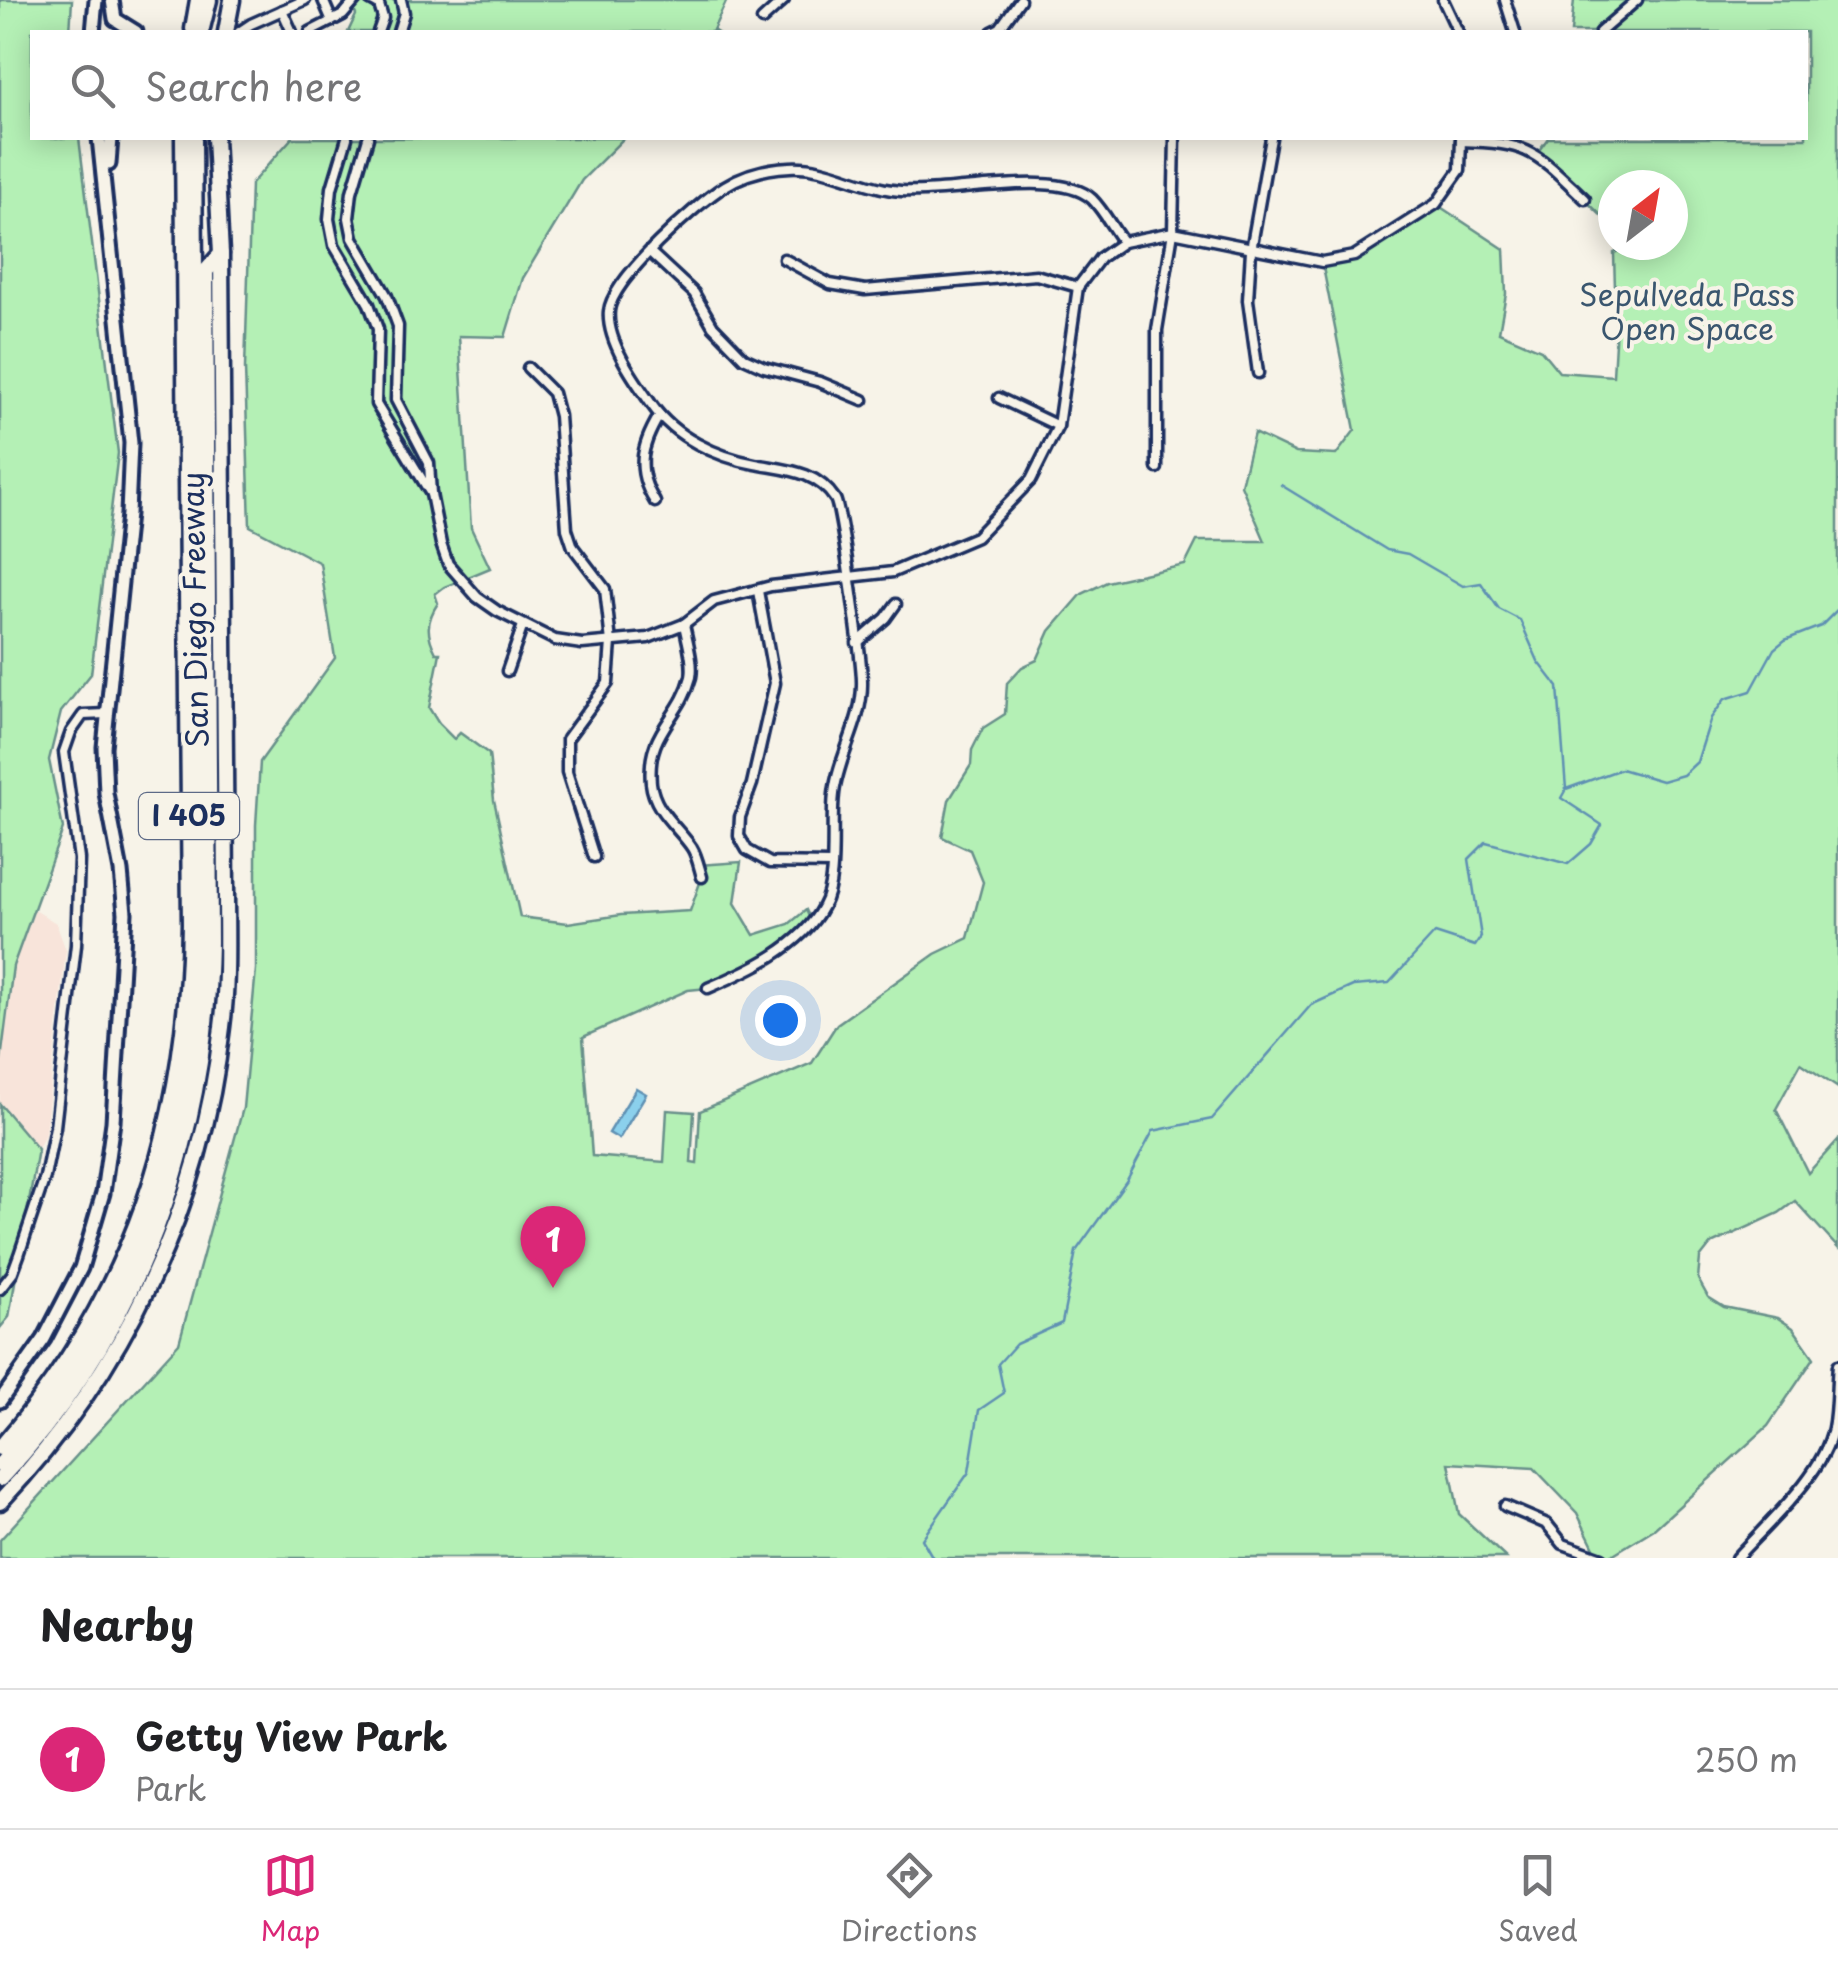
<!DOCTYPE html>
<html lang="en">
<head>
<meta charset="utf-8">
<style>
  :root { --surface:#fff; --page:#f2f2f2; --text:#202124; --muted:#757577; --line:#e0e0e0; --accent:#db2777 }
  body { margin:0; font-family:"Playpen Sans",sans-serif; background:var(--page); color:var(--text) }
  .compass { position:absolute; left:1598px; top:170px; width:90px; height:90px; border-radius:50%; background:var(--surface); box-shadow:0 5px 25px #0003; rotate:31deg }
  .you { position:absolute; left:780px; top:1020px; width:35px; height:35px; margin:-25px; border:8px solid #fff; border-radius:50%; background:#1a73e8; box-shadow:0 0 0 15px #1a73e833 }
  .badge { display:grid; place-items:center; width:65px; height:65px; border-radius:50%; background:var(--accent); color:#fff; font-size:32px; font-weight:700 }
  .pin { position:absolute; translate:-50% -82px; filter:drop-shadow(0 2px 5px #0008) }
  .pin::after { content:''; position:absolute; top:52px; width:35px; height:30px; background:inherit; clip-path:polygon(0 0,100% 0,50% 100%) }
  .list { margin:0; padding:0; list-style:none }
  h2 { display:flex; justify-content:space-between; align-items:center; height:130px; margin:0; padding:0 40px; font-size:42px }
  h2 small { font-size:32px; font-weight:400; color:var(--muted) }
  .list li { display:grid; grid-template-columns:65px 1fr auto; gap:30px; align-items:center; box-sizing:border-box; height:140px; padding:0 40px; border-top:2px solid var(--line) }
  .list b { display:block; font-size:38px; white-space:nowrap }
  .list p { margin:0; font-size:32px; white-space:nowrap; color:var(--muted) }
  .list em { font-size:32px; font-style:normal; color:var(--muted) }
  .icon { flex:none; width:55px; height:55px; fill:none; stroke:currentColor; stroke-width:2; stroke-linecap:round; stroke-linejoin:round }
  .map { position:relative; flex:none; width:1838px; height:1558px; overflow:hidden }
  .search { position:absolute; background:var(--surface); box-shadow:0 5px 25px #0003; left:30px; right:30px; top:30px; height:110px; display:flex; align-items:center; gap:25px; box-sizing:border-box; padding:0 35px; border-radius:0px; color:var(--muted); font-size:38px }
  .sheet { height:270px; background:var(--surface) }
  nav { display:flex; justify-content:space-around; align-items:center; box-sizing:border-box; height:140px; border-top:2px solid var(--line); background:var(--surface); font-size:28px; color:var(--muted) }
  nav a { display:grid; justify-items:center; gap:5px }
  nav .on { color:var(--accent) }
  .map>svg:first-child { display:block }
  .built { fill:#f8e4da }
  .green { fill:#b4f0b5; stroke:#68908a; stroke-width:2.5 }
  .water { fill:#8bd0ec; stroke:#5e90b3; stroke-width:2.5 }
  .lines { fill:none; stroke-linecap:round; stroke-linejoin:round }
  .stream { stroke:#5e90b3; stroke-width:2.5 }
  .street-casing { stroke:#1b2f5e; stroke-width:15 }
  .secondary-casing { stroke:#1b2f5e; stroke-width:19 }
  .highway-casing { stroke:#1b2f5e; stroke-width:21 }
  .street { stroke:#f7f3e8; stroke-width:8 }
  .secondary { stroke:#f7f3e8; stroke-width:11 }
  .highway { stroke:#f7f3e8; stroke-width:14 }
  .labels { text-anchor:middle; stroke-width:8; stroke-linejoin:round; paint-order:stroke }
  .shield { fill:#f7f3e8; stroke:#5d6a87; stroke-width:2.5 }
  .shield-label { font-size:28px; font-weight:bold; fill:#1b2f5e }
  .park-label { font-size:30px; fill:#3a566f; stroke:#f7f3e8 }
  .street-label { font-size:30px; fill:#1b2f5e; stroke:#f7f3e8 }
</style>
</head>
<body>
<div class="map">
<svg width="1838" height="1558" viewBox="0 0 1838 1558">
  <rect width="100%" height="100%" fill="#f7f3e8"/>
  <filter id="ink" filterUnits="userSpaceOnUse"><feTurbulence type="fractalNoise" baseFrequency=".01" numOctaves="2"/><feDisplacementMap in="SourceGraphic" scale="20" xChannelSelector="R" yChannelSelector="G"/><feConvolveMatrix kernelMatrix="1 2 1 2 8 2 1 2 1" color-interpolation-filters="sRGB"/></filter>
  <g filter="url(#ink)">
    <polygon class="built" points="33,909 56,923 66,950 45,1134 38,1149 0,1104 0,1068 13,966"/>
    <g class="green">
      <polygon points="0,0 72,0 70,32 32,32 32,138 79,138 118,453 91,674 61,712 49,760 63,829 13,966 0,1068"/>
      <polygon points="350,0 727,0 713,30 716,32 348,32 356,15"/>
      <path d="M1574,0H1838V1088L1801,1063L1776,1109L1808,1173L1838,1140V1248L1795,1201L1779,1213L1711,1244L1700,1258L1698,1279L1708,1297L1724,1307L1778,1318L1793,1328L1814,1358L1768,1426L1654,1529L1607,1558H1599L1577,1513L1534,1468L1449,1463L1459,1514L1506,1558H0V1540L179,1343L243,1108L256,969V825L260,762L335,658L320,563L250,526L245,368L251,184L292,138H624L582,180L523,278L505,337L459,336L471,528L490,568L444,587L435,594L438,603C426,621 426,634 436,653H440L429,708L439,724L454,739L460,733L489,754L494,800L520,917L568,923L621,915L690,911L702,877L699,865L741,862L735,903L754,935L789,924L806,910L812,923L794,940L740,974L708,988L688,990L583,1037L592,1156L664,1162L667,1110L694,1112L691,1163L697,1164L700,1111L812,1063L837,1024L935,954L968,938L983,882L970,850L942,837L949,800L971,765L972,750L983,728L1005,714L1007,683L1022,667L1037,660L1050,631L1082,594L1107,582L1185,565L1197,541H1265L1241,485L1254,433L1296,453L1336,455L1355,430L1322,262L1354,256L1436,204L1504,249L1506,294L1499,332L1541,350L1559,372L1613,376L1616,325L1614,253L1619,251V245H1673V185H1613V227L1537,153L1548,138H1806V32H1571Z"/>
      <polygon points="0,1104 38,1149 9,1317 0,1328"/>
    </g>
    <polygon class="water" points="636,1088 646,1094 619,1139 609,1133"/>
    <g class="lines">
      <g class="stream">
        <polyline points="1281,485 1387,550 1408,554 1463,586 1481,583 1499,609 1520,620 1538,661 1558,687 1566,789"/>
        <polyline points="933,1558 922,1539 969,1472 979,1410 1004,1393 998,1364 1016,1344 1062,1323 1076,1251 1127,1180 1153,1131 1212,1119 1311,1005 1353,986 1389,983 1435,933 1475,946 1481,937 1469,859 1486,842 1568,864 1591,844 1602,825 1561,798 1566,789 1621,769 1662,781 1683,775 1697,762 1711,718 1725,699 1751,691 1774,649 1785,640 1821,626 1838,609"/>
      </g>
      <g class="street-casing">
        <g id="street">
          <polyline points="323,0 332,21"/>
          <polyline points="370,0 379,5 383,18 378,32"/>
          <polyline points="1443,0 1458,32"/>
          <polyline points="1505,0 1515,32"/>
          <polyline points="282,10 292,32"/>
          <polyline points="762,20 784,0"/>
          <polyline points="239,32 251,24 305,0"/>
          <polyline points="310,32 343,15 356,0"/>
          <polyline points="398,32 404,13 401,0"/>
          <polyline points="992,32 1000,28 1020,0"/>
          <polyline points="1600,32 1637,0"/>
          <polyline points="347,138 332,188 329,219 334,245 369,304 378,329 376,404 431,494"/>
          <polyline points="368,138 352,192 349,218 353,238 387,296 398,326 396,400 429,463 431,494 441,544 448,564 477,597 497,611 555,640 582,644 648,638 684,624 714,601 771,586 893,572 976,537 1031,480 1058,426 1078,287 1100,258 1123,242 1173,232 1322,262 1354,256 1436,204 1460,170 1461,138"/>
          <path d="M1461,141C1532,143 1535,152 1585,199"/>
          <polyline points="651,253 694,293 713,326 744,358 764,367 820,382 863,400"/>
          <polyline points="784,259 830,284 865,290 1036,275 1078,287"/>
          <polyline points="528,368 553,393 559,416 567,529 573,547 605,589 611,642 608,683 567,739 567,772 594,857"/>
          <polyline points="1258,373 1248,300 1251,250 1271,138"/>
          <polyline points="999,398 1058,426"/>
          <polyline points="1157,468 1157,330 1173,232 1175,138"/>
          <path d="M655,502C635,470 641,446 659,416"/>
          <polyline points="758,591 775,683 752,784 740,817 739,836 747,850 770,863 830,864"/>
          <path d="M684,624C687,640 694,662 691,677C680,719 646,731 651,783C654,811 678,827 692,848C697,856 699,867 702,877"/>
          <polyline points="857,643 886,618 896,604"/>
          <polyline points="507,671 523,625"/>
          <path d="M708,988C748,971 802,947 823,906C838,879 830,826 834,794C838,757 862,722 862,685C863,666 841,508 835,499C816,470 785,470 755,464C717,457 674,437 652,405C635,381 606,341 609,311C612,279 697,203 725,186C744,174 768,168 790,167C827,165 856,185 892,190C940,198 1058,166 1092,199C1104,211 1113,229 1123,242"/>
          <polyline points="0,1289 12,1274 19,1255 45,1177 55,1127 76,945 79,859 64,752 71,732 83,715 106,714"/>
          <polyline points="1505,1506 1547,1524 1563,1544 1602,1558"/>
          <path d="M1736,1558C1767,1524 1824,1474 1833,1428C1837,1408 1836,1385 1838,1365"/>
        </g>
      </g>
      <g class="secondary-casing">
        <g id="secondary">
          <polyline points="112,0 115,19 136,32"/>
          <polyline points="93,32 96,0"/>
          <polyline points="109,164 111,138"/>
          <polyline points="0,1401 44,1339 81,1268 103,1193 113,1122 125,913 121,871 106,793 104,747 128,514 131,443 99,138"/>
        </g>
      </g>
      <g class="highway-casing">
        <g id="highway">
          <polyline points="193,29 198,0"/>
          <polyline points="201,32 209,0"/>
          <polyline points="226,32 232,0"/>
          <path d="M0,1448C133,1295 187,1125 190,924L183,138"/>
          <path d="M0,1465C132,1318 188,1151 200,957L194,138"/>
          <path d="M0,1479C138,1335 207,1139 210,942L206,271L221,254"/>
          <path d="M0,1502C124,1371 202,1207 222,1027C228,982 226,936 226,890L221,254L215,138"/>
        </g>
      </g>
      <use href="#street" class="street"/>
      <use href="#secondary" class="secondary"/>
      <use href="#highway" class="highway"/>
    </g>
  </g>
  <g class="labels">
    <rect class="shield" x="139" y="793" width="100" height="46" rx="8"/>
    <g class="shield-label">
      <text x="189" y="826">I 405</text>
    </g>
    <g class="park-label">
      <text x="1687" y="306">Sepulveda Pass<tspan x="1687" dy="34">Open Space</tspan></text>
    </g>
    <g class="street-label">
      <text transform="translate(196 610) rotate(-91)" y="10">San Diego Freeway</text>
    </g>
  </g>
</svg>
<svg class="compass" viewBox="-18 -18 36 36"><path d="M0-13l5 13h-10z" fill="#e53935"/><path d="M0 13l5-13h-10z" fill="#757577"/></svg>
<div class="you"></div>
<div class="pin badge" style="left:553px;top:1288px">1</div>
<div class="search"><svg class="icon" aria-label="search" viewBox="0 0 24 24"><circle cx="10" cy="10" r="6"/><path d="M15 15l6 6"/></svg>Search here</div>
</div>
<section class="sheet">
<h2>Nearby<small></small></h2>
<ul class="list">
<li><span class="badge">1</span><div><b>Getty View Park</b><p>Park</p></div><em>250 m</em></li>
</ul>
</section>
<nav>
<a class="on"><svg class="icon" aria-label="map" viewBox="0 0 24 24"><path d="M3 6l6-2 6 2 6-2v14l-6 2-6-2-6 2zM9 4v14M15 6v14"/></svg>Map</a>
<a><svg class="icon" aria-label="directions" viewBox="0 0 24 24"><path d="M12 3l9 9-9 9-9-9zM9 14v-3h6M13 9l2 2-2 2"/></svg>Directions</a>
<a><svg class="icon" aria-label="saved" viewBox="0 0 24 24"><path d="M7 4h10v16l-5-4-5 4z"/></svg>Saved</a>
</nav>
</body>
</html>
